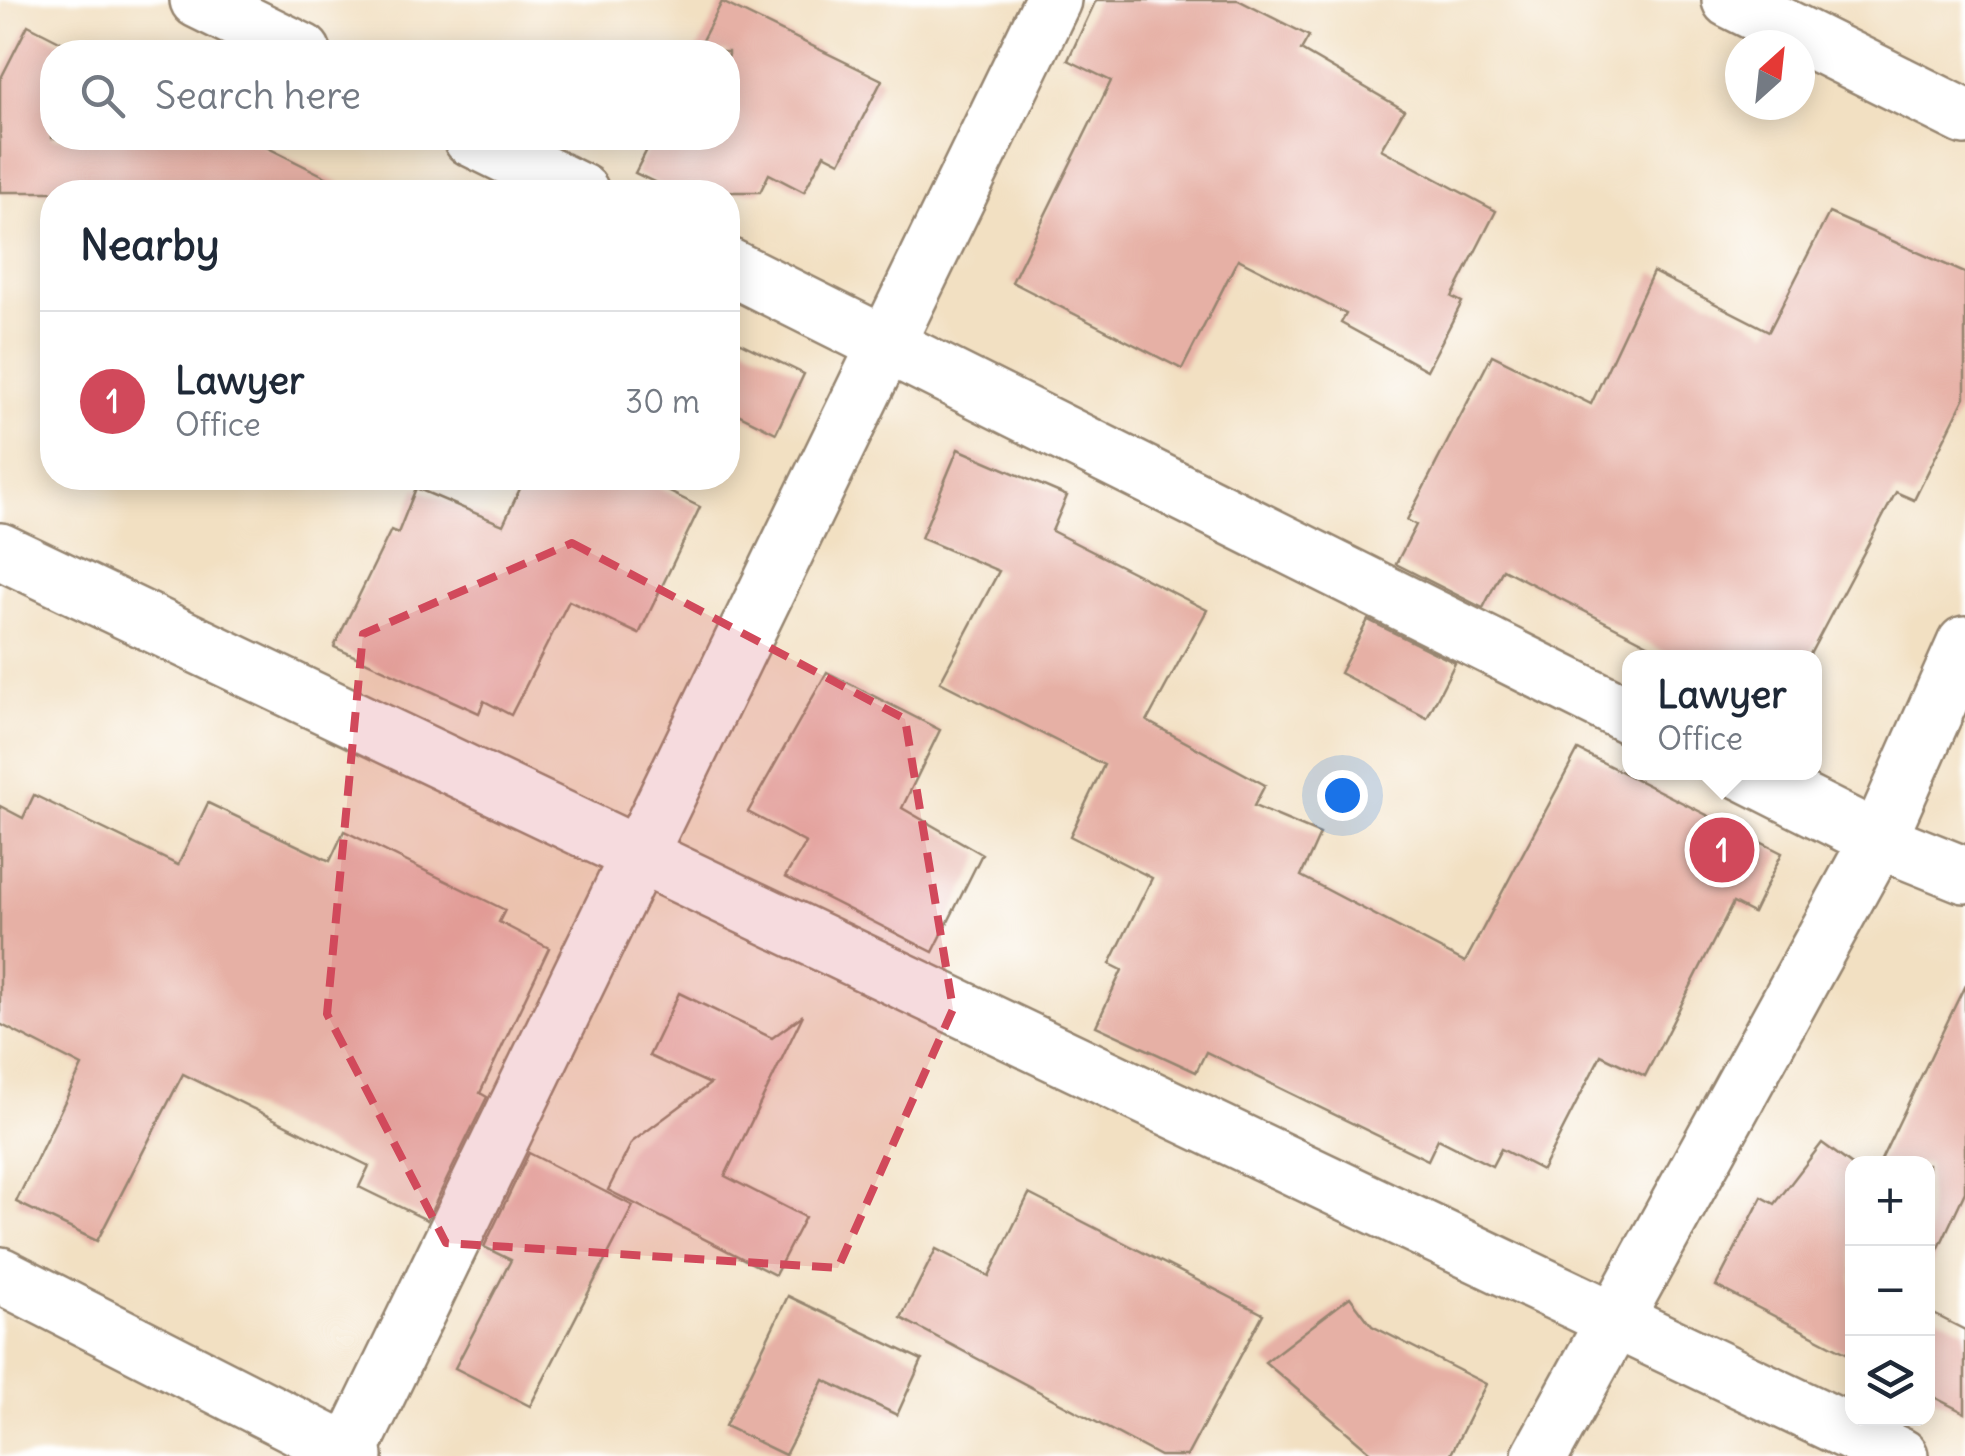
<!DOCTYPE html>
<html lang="en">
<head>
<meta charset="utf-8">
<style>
  :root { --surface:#fff; --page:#f2f2f3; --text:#1f2937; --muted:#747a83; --line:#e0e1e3; --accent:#d1495b }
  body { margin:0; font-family:Delius,sans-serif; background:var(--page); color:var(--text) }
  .controls { position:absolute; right:30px; bottom:30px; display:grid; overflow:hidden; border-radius:20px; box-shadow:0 5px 25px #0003 }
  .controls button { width:90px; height:90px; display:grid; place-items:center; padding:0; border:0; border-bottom:2px solid var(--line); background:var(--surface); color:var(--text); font:50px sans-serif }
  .compass { position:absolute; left:1725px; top:30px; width:90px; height:90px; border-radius:50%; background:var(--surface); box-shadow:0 5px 25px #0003; rotate:27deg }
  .you { position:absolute; left:1342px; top:795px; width:35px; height:35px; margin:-25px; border:8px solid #fff; border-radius:50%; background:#1a73e8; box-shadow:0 0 0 15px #1a73e833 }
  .badge { display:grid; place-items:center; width:65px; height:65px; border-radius:50%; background:var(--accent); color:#fff; font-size:32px; font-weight:700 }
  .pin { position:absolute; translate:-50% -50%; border:5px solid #fff; box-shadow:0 2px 10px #0006 }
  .popup { position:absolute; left:1622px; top:650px; width:200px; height:130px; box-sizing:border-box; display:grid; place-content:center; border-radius:20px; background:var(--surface); filter:drop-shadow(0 2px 8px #0005); font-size:32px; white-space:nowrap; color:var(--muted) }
  .popup b { font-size:38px; color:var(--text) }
  .popup::after { content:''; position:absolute; left:50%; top:100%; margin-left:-20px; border:20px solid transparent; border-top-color:var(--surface) }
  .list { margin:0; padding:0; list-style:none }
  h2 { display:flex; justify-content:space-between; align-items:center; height:130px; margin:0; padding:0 40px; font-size:42px }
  h2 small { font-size:32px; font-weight:400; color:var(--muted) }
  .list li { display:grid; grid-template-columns:65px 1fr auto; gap:30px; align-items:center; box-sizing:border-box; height:180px; padding:0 40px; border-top:2px solid var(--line) }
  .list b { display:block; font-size:38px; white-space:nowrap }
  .list p { margin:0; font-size:32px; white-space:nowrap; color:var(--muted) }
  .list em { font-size:32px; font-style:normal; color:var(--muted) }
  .icon { flex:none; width:55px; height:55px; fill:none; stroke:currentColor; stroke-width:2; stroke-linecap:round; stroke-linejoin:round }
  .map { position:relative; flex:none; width:1965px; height:1456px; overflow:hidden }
  .search { position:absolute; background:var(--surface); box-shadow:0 5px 25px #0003; left:40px; top:40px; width:700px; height:110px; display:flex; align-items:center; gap:25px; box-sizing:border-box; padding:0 35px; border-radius:40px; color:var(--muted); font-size:38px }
  .panel { position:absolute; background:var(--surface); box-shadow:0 5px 25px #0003; left:40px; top:180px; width:700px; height:310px; border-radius:40px }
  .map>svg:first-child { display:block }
  .building { fill:#e6b0a5 }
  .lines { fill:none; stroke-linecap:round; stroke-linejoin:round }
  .minor-casing { stroke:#968570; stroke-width:60 }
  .minor { stroke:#fff; stroke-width:55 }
  .marked { fill:#d1495b; fill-opacity:0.2; stroke:#d1495b; stroke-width:8; stroke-dasharray:20 12; stroke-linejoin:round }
</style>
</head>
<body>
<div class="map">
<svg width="1965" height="1456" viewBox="0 0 1965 1456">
  <rect width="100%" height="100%" fill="#fff"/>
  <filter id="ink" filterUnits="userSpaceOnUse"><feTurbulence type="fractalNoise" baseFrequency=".01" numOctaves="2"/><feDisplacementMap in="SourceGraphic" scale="20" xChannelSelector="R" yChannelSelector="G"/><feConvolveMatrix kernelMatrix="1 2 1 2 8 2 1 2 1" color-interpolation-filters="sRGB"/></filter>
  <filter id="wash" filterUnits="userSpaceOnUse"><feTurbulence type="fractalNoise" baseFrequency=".0048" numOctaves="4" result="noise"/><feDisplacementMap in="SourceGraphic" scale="40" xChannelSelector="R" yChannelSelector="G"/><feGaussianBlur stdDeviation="2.25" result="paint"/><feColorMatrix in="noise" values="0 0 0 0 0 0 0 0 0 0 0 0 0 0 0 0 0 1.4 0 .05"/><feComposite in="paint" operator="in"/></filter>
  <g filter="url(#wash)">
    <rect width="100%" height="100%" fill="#f2e0c2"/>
    <g id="blocks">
      <g class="building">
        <polygon points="1096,0 1238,0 1309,36 1301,50 1404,110 1381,149 1496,211 1452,297 1462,302 1427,370 1341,323 1346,314 1238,259 1182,369 1012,282 1111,81 1068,60"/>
        <polygon points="722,2 882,80 840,162 824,154 804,192 769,174 760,192 675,192 635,173 653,138 728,138 728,52 696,52"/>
        <polygon points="28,25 81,52 52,52 52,138 248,138 356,192 0,192 0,80"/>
        <polygon points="1829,213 1965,273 1965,397 1914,500 1896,492 1808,658 1675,658 1503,569 1483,608 1396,564 1416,525 1407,520 1492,355 1591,404 1653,272 1769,331"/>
        <polygon points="728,337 804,374 776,433 728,409"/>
        <polygon points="958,449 1067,496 1052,531 1207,610 1147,721 1265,785 1254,806 1320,834 1301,876 1465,962 1578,750 1782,853 1753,913 1733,903 1645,1076 1601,1055 1542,1170 1501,1149 1492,1166 1438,1139 1428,1160 1206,1052 1196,1072 1096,1026 1122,970 1110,964 1152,878 1070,836 1104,765 940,682 999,571 921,538"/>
        <polygon points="525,478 641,478 700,507 639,634 569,601 511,715 484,701 479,713 334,647 391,530 398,533 416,488 503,525"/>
        <polygon points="1368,620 1455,663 1427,718 1340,673"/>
        <polygon points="827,672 940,730 902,808 982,854 933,952 785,877 806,843 748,812"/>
        <polygon points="34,795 178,865 208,803 330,861 344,831 505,910 499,922 549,948 480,1093 487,1097 427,1220 359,1187 369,1166 183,1074 97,1241 16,1202 82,1066 0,1024 0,806 23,818"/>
        <polygon points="1965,985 1965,1192 1928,1271 1928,1164 1879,1164"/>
        <polygon points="679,993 772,1038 803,1015 725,1176 805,1217 775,1275 608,1190 632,1142 710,1084 649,1056"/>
        <polygon points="1822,1143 1852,1165 1852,1356 1716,1286 1762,1197 1775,1204"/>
        <polygon points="529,1153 633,1206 530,1406 455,1368 511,1260 484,1247"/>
        <polygon points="1029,1194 1263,1314 1187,1456 1160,1456 901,1318 936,1249 989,1276"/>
        <polygon points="788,1296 922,1360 897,1415 824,1380 785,1455 725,1426"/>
        <polygon points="1350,1297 1372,1326 1486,1384 1450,1456 1375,1456 1265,1362"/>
        <polygon points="1928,1311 1965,1330 1965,1413 1928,1394"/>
      </g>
    </g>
  </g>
  <g filter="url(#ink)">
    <use href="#blocks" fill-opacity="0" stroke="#968570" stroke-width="2.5"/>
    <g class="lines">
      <g class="minor-casing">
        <g id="minor">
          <polyline points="198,0 303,52"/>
          <polyline points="1730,0 1965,117"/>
          <polyline points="471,138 581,192"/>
          <polyline points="728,266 1630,716"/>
          <polyline points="0,551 1900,1456"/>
          <polyline points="1743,772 1878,840 1965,875"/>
          <polyline points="0,1275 355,1456"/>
          <polyline points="349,1453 1053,0"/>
          <polyline points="1540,1456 1878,840 1965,644"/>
        </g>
      </g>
      <use href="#minor" class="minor"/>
    </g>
  </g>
  <path class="marked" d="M572,543L905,719L953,1009L838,1268L446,1243L327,1014L363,634Z"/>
</svg>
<div class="controls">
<button>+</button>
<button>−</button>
<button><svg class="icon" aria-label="layers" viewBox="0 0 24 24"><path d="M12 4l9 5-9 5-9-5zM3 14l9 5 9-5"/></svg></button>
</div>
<svg class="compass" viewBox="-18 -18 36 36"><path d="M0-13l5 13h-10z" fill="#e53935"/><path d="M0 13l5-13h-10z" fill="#747a83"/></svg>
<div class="you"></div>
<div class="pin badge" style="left:1722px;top:850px">1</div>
<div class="popup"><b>Lawyer</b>Office</div>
<div class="search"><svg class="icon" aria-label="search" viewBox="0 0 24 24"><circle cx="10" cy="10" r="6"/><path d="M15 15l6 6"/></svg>Search here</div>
<section class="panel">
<h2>Nearby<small></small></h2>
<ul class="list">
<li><span class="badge">1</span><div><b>Lawyer</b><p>Office</p></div><em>30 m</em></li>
</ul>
</section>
</div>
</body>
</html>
